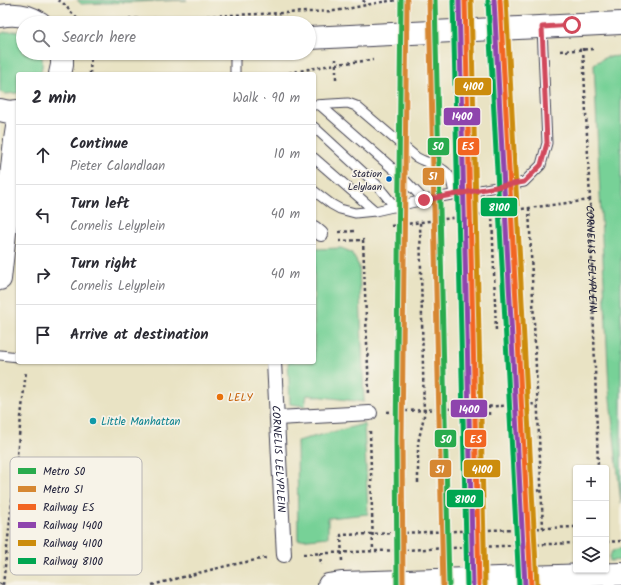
<!DOCTYPE html>
<html lang="en">
<head>
<meta charset="utf-8">
<style>
  :root { --surface:#fff; --page:#f2f2f3; --text:#2b2b33; --muted:#7c7c81; --line:#e1e1e2 }
  body { margin:0; font-family:Kalam,sans-serif; background:var(--page); color:var(--text) }
  .controls { position:absolute; right:12px; bottom:12px; display:grid; overflow:hidden; border-radius:4px; box-shadow:0 1px 3px #0004 }
  .controls button { width:36px; height:36px; display:grid; place-items:center; padding:0; border:0; border-bottom:1px solid var(--line); background:var(--surface); color:var(--text); font:20px sans-serif }
  .stop { position:absolute; width:12px; height:12px; margin:-9px; border:3px solid #d1495b; border-radius:50%; background:#fff }
  .stop.end { background:#d1495b; border-color:#fff; box-shadow:0 1px 4px #0008 }
  .list { margin:0; padding:0; list-style:none }
  h2 { display:flex; justify-content:space-between; align-items:center; height:52px; margin:0; padding:0 16px; font-size:17px }
  h2 small { font-size:13px; font-weight:400; color:var(--muted) }
  .list li { display:grid; grid-template-columns:26px 1fr auto; gap:12px; align-items:center; box-sizing:border-box; height:60px; padding:0 16px; border-top:1px solid var(--line) }
  .list b { display:block; font-size:15px; white-space:nowrap }
  .list p { margin:0; font-size:13px; white-space:nowrap; color:var(--muted) }
  .list em { font-size:13px; font-style:normal; color:var(--muted) }
  .icon { flex:none; width:22px; height:22px; fill:none; stroke:currentColor; stroke-width:2; stroke-linecap:round; stroke-linejoin:round }
  .map { position:relative; flex:none; width:621px; height:585px; overflow:hidden }
  .search { position:absolute; background:var(--surface); box-shadow:0 1px 3px #0004; left:16px; top:16px; width:300px; height:44px; display:flex; align-items:center; gap:10px; box-sizing:border-box; padding:0 14px; border-radius:22px; color:var(--muted); font-size:15px }
  .panel { position:absolute; background:var(--surface); box-shadow:0 1px 3px #0004; left:16px; top:72px; width:300px; height:292px; border-radius:4px }
  .map>svg:first-child { display:block }
  .green { fill:#77d197; stroke:#4c7a69 }
  .lines { fill:none; stroke-linecap:round; stroke-linejoin:round }
  .service-casing { stroke:#403f50; stroke-width:11 }
  .pedestrian-casing { stroke:#403f50; stroke-width:16 }
  .tertiary-casing { stroke:#403f50; stroke-width:24 }
  .secondary-casing { stroke:#403f50; stroke-width:24 }
  .path { stroke:#403f50; stroke-width:2.5; stroke-dasharray:3 3; stroke-linecap:butt }
  .service { stroke:#fff; stroke-width:9 }
  .pedestrian { stroke:#fff; stroke-width:14 }
  .tertiary { stroke:#fff; stroke-width:22 }
  .secondary { stroke:#fff; stroke-width:22 }
  .rail-1-casing { stroke:#f7f3e8; stroke-width:8 }
  .rail-2-casing { stroke:#f7f3e8; stroke-width:8 }
  .rail-3-casing { stroke:#f7f3e8; stroke-width:8 }
  .rail-4-casing { stroke:#f7f3e8; stroke-width:8 }
  .rail-1 { stroke:#f26522; stroke-width:5 }
  .rail-2 { stroke:#8e44ad; stroke-width:5 }
  .rail-3 { stroke:#cc8c0c; stroke-width:5 }
  .rail-4 { stroke:#00a651; stroke-width:5 }
  .metro-1-casing { stroke:#f7f3e8; stroke-width:8 }
  .metro-2-casing { stroke:#f7f3e8; stroke-width:8 }
  .metro-1 { stroke:#29ab4d; stroke-width:5 }
  .metro-2 { stroke:#d68732; stroke-width:5 }
  .route { stroke:#d1495b; stroke-width:5 }
  .bus-dot { fill:#0065bd; stroke:#f7f3e8; stroke-width:1.5 }
  .food-dot { fill:#e8710a; stroke:#f7f3e8; stroke-width:1.5 }
  .culture-dot { fill:#0f9aa8; stroke:#f7f3e8; stroke-width:1.5 }
  .labels { text-anchor:middle; stroke-width:3.5; stroke-linejoin:round; paint-order:stroke }
  .bus-label { font-size:10px; fill:#22223b; stroke:#f7f3e8; text-anchor:end }
  .street-label { font-size:11px; fill:#22223b; stroke:#f7f3e8 }
  .food-label { font-size:11px; fill:#c56008; stroke:#f7f3e8; text-anchor:start }
  .culture-label { font-size:11px; fill:#0d838f; stroke:#f7f3e8; text-anchor:start }
  .key { fill:#f7f3e8; stroke:#b7b4b4; stroke-width:1 }
  .key-label { font-size:11px; fill:#22223b }
  .line-badge { stroke:#f7f3e8; stroke-width:1.5 }
  .badge-label { font-size:11px; text-anchor:middle; font-weight:bold; fill:#fff }
</style>
</head>
<body>
<div class="map">
<svg width="621" height="585" viewBox="0 0 621 585">
  <rect width="100%" height="100%" fill="#f7f3e8"/>
  <filter id="ink" filterUnits="userSpaceOnUse"><feTurbulence type="fractalNoise" baseFrequency=".025" numOctaves="2"/><feDisplacementMap in="SourceGraphic" scale="8" xChannelSelector="R" yChannelSelector="G"/><feConvolveMatrix kernelMatrix="1 2 1 2 8 2 1 2 1" color-interpolation-filters="sRGB"/></filter>
  <filter id="wash" filterUnits="userSpaceOnUse"><feTurbulence type="fractalNoise" baseFrequency=".012" numOctaves="4" result="noise"/><feDisplacementMap in="SourceGraphic" scale="16" xChannelSelector="R" yChannelSelector="G"/><feGaussianBlur stdDeviation="0.9" result="paint"/><feColorMatrix in="noise" values="0 0 0 0 0 0 0 0 0 0 0 0 0 0 0 0 0 1.4 0 .05"/><feComposite in="paint" operator="in"/></filter>
  <g filter="url(#wash)">
    <rect width="100%" height="100%" fill="#e9e3c4"/>
    <g class="green">
      <polygon points="77,0 187,0 81,4"/>
      <path d="M15,31L23,33V53H41C43,60 43,67 40,74H18V93L5,94L0,92V34L5,32Z"/>
      <polygon points="621,56 621,503 609,389 594,64 606,57"/>
      <polygon points="341,248 351,252 359,266 364,402 307,395 305,406 290,404 288,362 314,362 314,249"/>
      <polygon points="364,424 368,514 328,518 328,537 298,540 297,441"/>
      <path d="M621,548V560L610,561C609,553 614,549 621,548Z"/>
    </g>
  </g>
  <g filter="url(#ink)">
    <g class="lines">
      <g class="service-casing">
        <g id="service">
          <polyline points="235,53 235,74"/>
          <path d="M314,105L348,103L356,106L416,157C425,163 444,166 449,176C452,181 453,189 454,194"/>
          <polyline points="320,105 400,175 424,200"/>
          <polyline points="314,127 377,185 395,207"/>
          <polyline points="314,158 375,211"/>
          <polyline points="314,191 331,204 340,209 355,213 375,211 424,200 524,182 541,165 547,143 542,27"/>
          <polyline points="0,355 18,357"/>
        </g>
      </g>
      <g class="pedestrian-casing">
        <g id="pedestrian">
          <polyline points="314,228 321,234"/>
          <path id="s2" d="M274,362L284,555"/>
          <polyline points="277,418 370,413"/>
        </g>
      </g>
      <g class="tertiary-casing">
        <g id="tertiary">
          <path d="M0,16C15,13 28,15 40,23"/>
          <polyline points="309,38 621,23"/>
          <polyline points="60,74 62,65 62,53"/>
          <polyline points="0,110 9,112 18,111"/>
          <polyline points="0,279 15,140 18,121"/>
        </g>
      </g>
      <g class="secondary-casing">
        <polyline id="secondary" points="329,585 343,583 621,574"/>
      </g>
      <g class="path">
        <polyline points="58,0 63,3 81,23"/>
        <polyline points="363,0 366,4"/>
        <path d="M81,21L334,11C357,8 378,1 401,0"/>
        <path id="s1" d="M583,48L590,200L598,468"/>
        <polyline points="560,51 593,49"/>
        <polyline points="90,74 91,53"/>
        <polyline points="283,74 336,64 373,60"/>
        <polyline points="336,79 336,59"/>
        <polyline points="529,208 543,528"/>
        <polyline points="492,213 496,331"/>
        <polyline points="391,226 590,200"/>
        <polyline points="339,232 354,231"/>
        <polyline points="339,241 363,240 369,394"/>
        <polyline points="489,406 489,415"/>
        <polyline points="387,412 537,404"/>
        <polyline points="370,431 373,551"/>
        <polyline points="418,483 418,443 424,416 420,222"/>
        <polyline points="537,491 541,490"/>
        <polyline points="606,542 621,541"/>
        <polyline points="320,553 321,565"/>
        <polyline points="303,554 576,543"/>
        <polyline points="342,561 341,535 576,527"/>
        <polyline points="0,583 1,585"/>
        <polyline points="3,585 26,371"/>
        <polyline points="152,585 226,566 266,558"/>
      </g>
      <use href="#service" class="service"/>
      <use href="#pedestrian" class="pedestrian"/>
      <use href="#tertiary" class="tertiary"/>
      <use href="#secondary" class="secondary"/>
      <g class="rail-1-casing">
        <g id="rail-1">
          <polyline points="465,0 479,585"/>
          <polyline points="500,0 531,585"/>
        </g>
      </g>
      <g class="rail-2-casing">
        <g id="rail-2">
          <polyline points="459,0 473,585"/>
          <polyline points="494,0 525,585"/>
        </g>
      </g>
      <g class="rail-3-casing">
        <g id="rail-3">
          <polyline points="471,0 485,585"/>
          <polyline points="506,0 537,585"/>
        </g>
      </g>
      <g class="rail-4-casing">
        <g id="rail-4">
          <polyline points="453,0 467,585"/>
          <polyline points="488,1 519,585"/>
        </g>
      </g>
      <use href="#rail-1" class="rail-1"/>
      <use href="#rail-2" class="rail-2"/>
      <use href="#rail-3" class="rail-3"/>
      <use href="#rail-4" class="rail-4"/>
      <g class="metro-1-casing">
        <g id="metro-1">
          <polyline points="435,0 449,585"/>
          <polyline points="397,585 396,439 401,0"/>
        </g>
      </g>
      <g class="metro-2-casing">
        <g id="metro-2">
          <polyline points="429,0 443,585"/>
          <polyline points="403,585 402,439 407,0"/>
        </g>
      </g>
      <use href="#metro-1" class="metro-1"/>
      <use href="#metro-2" class="metro-2"/>
    </g>
  </g>
  <g class="lines" filter="url(#ink)">
    <polyline class="route" points="424,200 524,182 541,165 547,143 542,27 572,25"/>
  </g>
  <circle class="bus-dot" cx="389" cy="179" r="3.5"/>
  <circle class="food-dot" cx="220" cy="397" r="4"/>
  <circle class="culture-dot" cx="93" cy="421" r="4"/>
  <g class="labels">
    <g class="bus-label">
      <text x="382" y="177">Station<tspan x="382" dy="13">Lelylaan</tspan></text>
    </g>
    <g class="street-label">
      <text dy="4" stroke="none"><textPath href="#s1" startOffset="211">CORNELIS LELYPLEIN</textPath></text>
      <text dy="4" stroke="none"><textPath href="#s2" startOffset="97">CORNELIS LELYPLEIN</textPath></text>
    </g>
    <g class="food-label">
      <text x="228" y="401">LELY</text>
    </g>
    <g class="culture-label">
      <text x="101" y="425">Little Manhattan</text>
    </g>
  </g>
  <rect x="10" y="457" width="132" height="118" rx="6" class="key"/>
  <rect x="18" y="468" width="18" height="6" fill="#29ab4d"/>
  <rect x="18" y="486" width="18" height="6" fill="#d68732"/>
  <rect x="18" y="504" width="18" height="6" fill="#f26522"/>
  <rect x="18" y="522" width="18" height="6" fill="#8e44ad"/>
  <rect x="18" y="540" width="18" height="6" fill="#cc8c0c"/>
  <rect x="18" y="558" width="18" height="6" fill="#00a651"/>
  <g class="key-label">
    <text x="43" y="475">Metro 50</text>
    <text x="43" y="493">Metro 51</text>
    <text x="43" y="511">Railway ES</text>
    <text x="43" y="529">Railway 1400</text>
    <text x="43" y="547">Railway 4100</text>
    <text x="43" y="565">Railway 8100</text>
  </g>
  <g class="line-badge">
    <rect x="454" y="77" width="38" height="19" rx="4" fill="#cc8c0c"/>
    <rect x="443" y="107" width="38" height="19" rx="4" fill="#8e44ad"/>
    <rect x="427" y="137" width="23" height="19" rx="4" fill="#29ab4d"/>
    <rect x="457" y="137" width="23" height="19" rx="4" fill="#f26522"/>
    <rect x="422" y="167" width="23" height="19" rx="4" fill="#d68732"/>
    <rect x="480" y="197" width="38" height="20" rx="4" fill="#00a651"/>
    <rect x="450" y="399" width="38" height="19" rx="4" fill="#8e44ad"/>
    <rect x="434" y="429" width="23" height="19" rx="4" fill="#29ab4d"/>
    <rect x="464" y="429" width="23" height="19" rx="4" fill="#f26522"/>
    <rect x="429" y="459" width="23" height="19" rx="4" fill="#d68732"/>
    <rect x="463" y="459" width="38" height="19" rx="4" fill="#cc8c0c"/>
    <rect x="446" y="489" width="38" height="19" rx="4" fill="#00a651"/>
  </g>
  <g class="badge-label">
    <text x="473" y="90">4100</text>
    <text x="462" y="120">1400</text>
    <text x="438" y="150">50</text>
    <text x="468" y="150">ES</text>
    <text x="433" y="180">51</text>
    <text x="499" y="211">8100</text>
    <text x="469" y="413">1400</text>
    <text x="446" y="443">50</text>
    <text x="476" y="443">ES</text>
    <text x="440" y="473">51</text>
    <text x="482" y="473">4100</text>
    <text x="465" y="503">8100</text>
  </g>
</svg>
<div class="controls">
<button>+</button>
<button>−</button>
<button><svg class="icon" aria-label="layers" viewBox="0 0 24 24"><path d="M12 4l9 5-9 5-9-5zM3 14l9 5 9-5"/></svg></button>
</div>
<div class="stop" style="left:572px;top:25px"></div>
<div class="stop end" style="left:424px;top:200px"></div>
<div class="search"><svg class="icon" aria-label="search" viewBox="0 0 24 24"><circle cx="10" cy="10" r="6"/><path d="M15 15l6 6"/></svg>Search here</div>
<section class="panel">
<h2>2 min<small>Walk · 90 m</small></h2>
<ul class="list">
<li><svg class="icon" aria-label="ahead" viewBox="0 0 24 24"><path d="M12 20V5M6 11l6-6 6 6"/></svg><div><b>Continue</b><p>Pieter Calandlaan</p></div><em>10 m</em></li>
<li><svg class="icon" aria-label="left" viewBox="0 0 24 24"><path d="M17 20v-9H6M10 6l-5 5 5 5"/></svg><div><b>Turn left</b><p>Cornelis Lelyplein</p></div><em>40 m</em></li>
<li><svg class="icon" aria-label="right" viewBox="0 0 24 24"><path d="M7 20v-9h11M14 6l5 5-5 5"/></svg><div><b>Turn right</b><p>Cornelis Lelyplein</p></div><em>40 m</em></li>
<li><svg class="icon" aria-label="arrive" viewBox="0 0 24 24"><path d="M6 21V4h12l-3 4 3 4H6"/></svg><div><b>Arrive at destination</b></div></li>
</ul>
</section>
</div>
</body>
</html>
